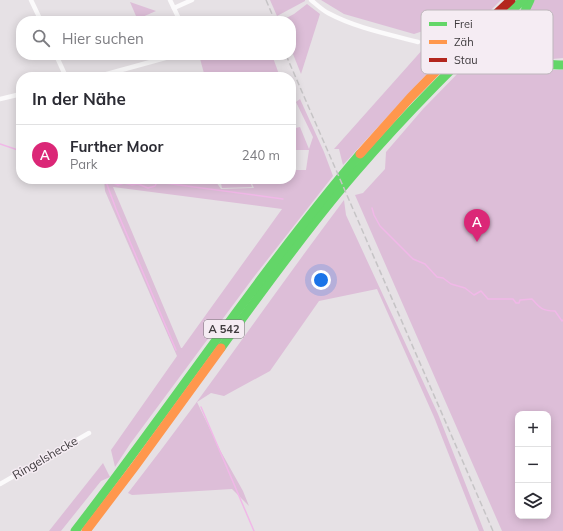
<!DOCTYPE html>
<html lang="de">
<head>
<meta charset="utf-8">
<style>
  :root { --surface:#fff; --page:#f2f2f3; --text:#2b2b33; --muted:#7c7c81; --line:#e1e1e2; --accent:#db2777 }
  body { margin:0; font-family:Mulish,sans-serif; background:var(--page); color:var(--text) }
  .controls { position:absolute; right:12px; bottom:12px; display:grid; overflow:hidden; border-radius:8px; box-shadow:0 2px 10px #0003 }
  .controls button { width:36px; height:36px; display:grid; place-items:center; padding:0; border:0; border-bottom:1px solid var(--line); background:var(--surface); color:var(--text); font:20px sans-serif }
  .you { position:absolute; left:321px; top:280px; width:14px; height:14px; margin:-10px; border:3px solid #fff; border-radius:50%; background:#1a73e8; box-shadow:0 0 0 6px #1a73e833 }
  .badge { display:grid; place-items:center; width:26px; height:26px; border-radius:50%; background:var(--accent); color:#fff; font-size:13px; font-weight:700 }
  .pin { position:absolute; translate:-50% -33px; filter:drop-shadow(0 1px 2px #0008) }
  .pin::after { content:''; position:absolute; top:21px; width:14px; height:12px; background:inherit; clip-path:polygon(0 0,100% 0,50% 100%) }
  .list { margin:0; padding:0; list-style:none }
  h2 { display:flex; justify-content:space-between; align-items:center; height:52px; margin:0; padding:0 16px; font-size:17px }
  h2 small { font-size:13px; font-weight:400; color:var(--muted) }
  .list li { display:grid; grid-template-columns:26px 1fr auto; gap:12px; align-items:center; box-sizing:border-box; height:60px; padding:0 16px; border-top:1px solid var(--line) }
  .list b { display:block; font-size:15px; white-space:nowrap }
  .list p { margin:0; font-size:13px; white-space:nowrap; color:var(--muted) }
  .list em { font-size:13px; font-style:normal; color:var(--muted) }
  .icon { flex:none; width:22px; height:22px; fill:none; stroke:currentColor; stroke-width:2; stroke-linecap:round; stroke-linejoin:round }
  .map { position:relative; flex:none; width:563px; height:531px; overflow:hidden }
  .search { position:absolute; background:var(--surface); box-shadow:0 2px 10px #0003; left:16px; top:16px; width:280px; height:44px; display:flex; align-items:center; gap:10px; box-sizing:border-box; padding:0 14px; border-radius:16px; color:var(--muted); font-size:15px }
  .panel { position:absolute; background:var(--surface); box-shadow:0 2px 10px #0003; left:16px; top:72px; width:280px; height:112px; border-radius:16px }
  .map>svg:first-child { display:block }
  .green { fill:#ddbed8; fill-rule:evenodd }
  .lines { fill:none; stroke-linecap:round; stroke-linejoin:round }
  .stream { stroke:#f1b8e8; stroke-width:1.5 }
  .street { stroke:#fbfafb; stroke-width:4.5 }
  .fast { stroke:#63d668; stroke-width:9 }
  .slow { stroke:#ff974d; stroke-width:9 }
  .jam { stroke:#b3261e; stroke-width:9 }
  .rail { stroke:#c6c4c6; stroke-width:1.5; stroke-dasharray:6 3; stroke-linecap:butt }
  .labels { text-anchor:middle; stroke-width:3; stroke-linejoin:round; paint-order:stroke }
  .shield { fill:#f5ecf3; stroke:#756f74; stroke-width:1 }
  .shield-label { font-size:11px; font-weight:bold; fill:#3e3a3d }
  .street-label { font-size:12px; fill:#3e3a3d; stroke:#f5ecf3 }
  .key { fill:#f5ecf3; stroke:#beb7bc; stroke-width:1 }
  .key-label { font-size:11px; fill:#3e3a3d }
</style>
</head>
<body>
<div class="map">
<svg width="563" height="531" viewBox="0 0 563 531">
  <rect width="100%" height="100%" fill="#e6e1e5"/>
  <g class="green">
    <polygon points="270,0 305,0 305,1 277,16"/>
    <polygon points="321,0 501,0 421,80 343,165 339,149 334,149 432,39 423,31 414,34 344,14"/>
    <polygon points="533,0 563,0 563,58 552,59 542,56 526,41 523,22"/>
    <polygon points="130,2 156,11 140,18 136,16"/>
    <polygon points="307,4 320,14 301,74 291,49 291,21 281,21 294,14"/>
    <polygon points="199,55 272,55 280,77 205,77"/>
    <path d="M503,55L545,70H563V531H502L355,195L363,193L385,169L386,152L423,109L463,68L477,61ZM518,414H548V516H518Z"/>
    <path d="M300,99L324,152L333,176L253,278L130,444L115,467L111,450L177,356L105,191L104,179H214L221,189L254,188L250,179H291V170H306L309,150H291V129L300,127L309,149L313,137L296,102ZM113,187L282,209L182,348H181Z"/>
    <polygon points="220,179 249,179 252,187 222,188"/>
    <path d="M344,200L346,215L438,414L484,531H479L434,417L377,289L319,301L270,371L224,396L211,393L197,402L220,450L243,491L249,506L232,489L132,495L128,493C203,397 271,297 344,200Z"/>
    <polygon points="103,463 110,477 101,481 61,531 49,531"/>
  </g>
  <g class="lines">
    <g class="stream">
      <polyline points="0,144 21,151"/>
      <polyline points="105,179 116,209 176,350"/>
      <polyline points="105,179 118,185 124,183 132,185 138,184 148,188 155,186 157,182 283,199"/>
      <path d="M372,208L374,215L380,226L413,259L425,264L437,277L443,278L451,284L465,288L474,295L481,291L488,299H513L516,303H519L520,300L532,299C540,308 542,311 555,311L562,321L563,320"/>
      <polyline points="201,407 254,531"/>
    </g>
    <g class="street">
      <polyline points="31,0 41,21"/>
      <polyline points="170,0 180,21"/>
      <path d="M311,0C316,4 322,10 328,13C356,28 388,34 418,42"/>
      <polyline points="174,8 192,0"/>
      <polyline points="56,55 66,77"/>
      <polyline points="96,77 176,55"/>
      <polyline points="0,99 21,94"/>
      <polyline points="0,484 89,433"/>
    </g>
    <g class="fast">
      <path d="M530,0C517,25 516,45 544,59"/>
      <path d="M461,64C481,52 498,48 521,56C535,60 548,66 563,65"/>
      <path d="M221,348C259,295 297,243 338,193C395,124 458,61 523,0"/>
      <path d="M75,531C171,407 258,274 360,154"/>
    </g>
    <g class="slow">
      <polyline points="360,154 410,98 449,58"/>
      <polyline points="86,531 136,465 221,348"/>
    </g>
    <polyline class="jam" points="449,58 511,0"/>
    <g class="rail">
      <polyline points="266,0 275,21"/>
      <polyline points="286,55 493,531"/>
    </g>
  </g>
  <g class="labels">
    <rect class="shield" x="204" y="320" width="40" height="18" rx="3"/>
    <g class="shield-label">
      <text x="224" y="333">A 542</text>
    </g>
    <g class="street-label">
      <text transform="translate(45 458) rotate(-30)" y="4">Ringelshecke</text>
    </g>
  </g>
  <rect x="421" y="10" width="132" height="64" rx="6" class="key"/>
  <rect x="429" y="22" width="18" height="4" fill="#63d668"/>
  <rect x="429" y="40" width="18" height="4" fill="#ff974d"/>
  <rect x="429" y="58" width="18" height="4" fill="#b3261e"/>
  <g class="key-label">
    <text x="454" y="28">Frei</text>
    <text x="454" y="46">Zäh</text>
    <text x="454" y="64">Stau</text>
  </g>
</svg>
<div class="controls">
<button>+</button>
<button>−</button>
<button><svg class="icon" aria-label="layers" viewBox="0 0 24 24"><path d="M12 4l9 5-9 5-9-5zM3 14l9 5 9-5"/></svg></button>
</div>
<div class="you"></div>
<div class="pin badge" style="left:477px;top:242px">A</div>
<div class="search"><svg class="icon" aria-label="search" viewBox="0 0 24 24"><circle cx="10" cy="10" r="6"/><path d="M15 15l6 6"/></svg>Hier suchen</div>
<section class="panel">
<h2>In der Nähe<small></small></h2>
<ul class="list">
<li><span class="badge">A</span><div><b>Further Moor</b><p>Park</p></div><em>240 m</em></li>
</ul>
</section>
</div>
</body>
</html>
